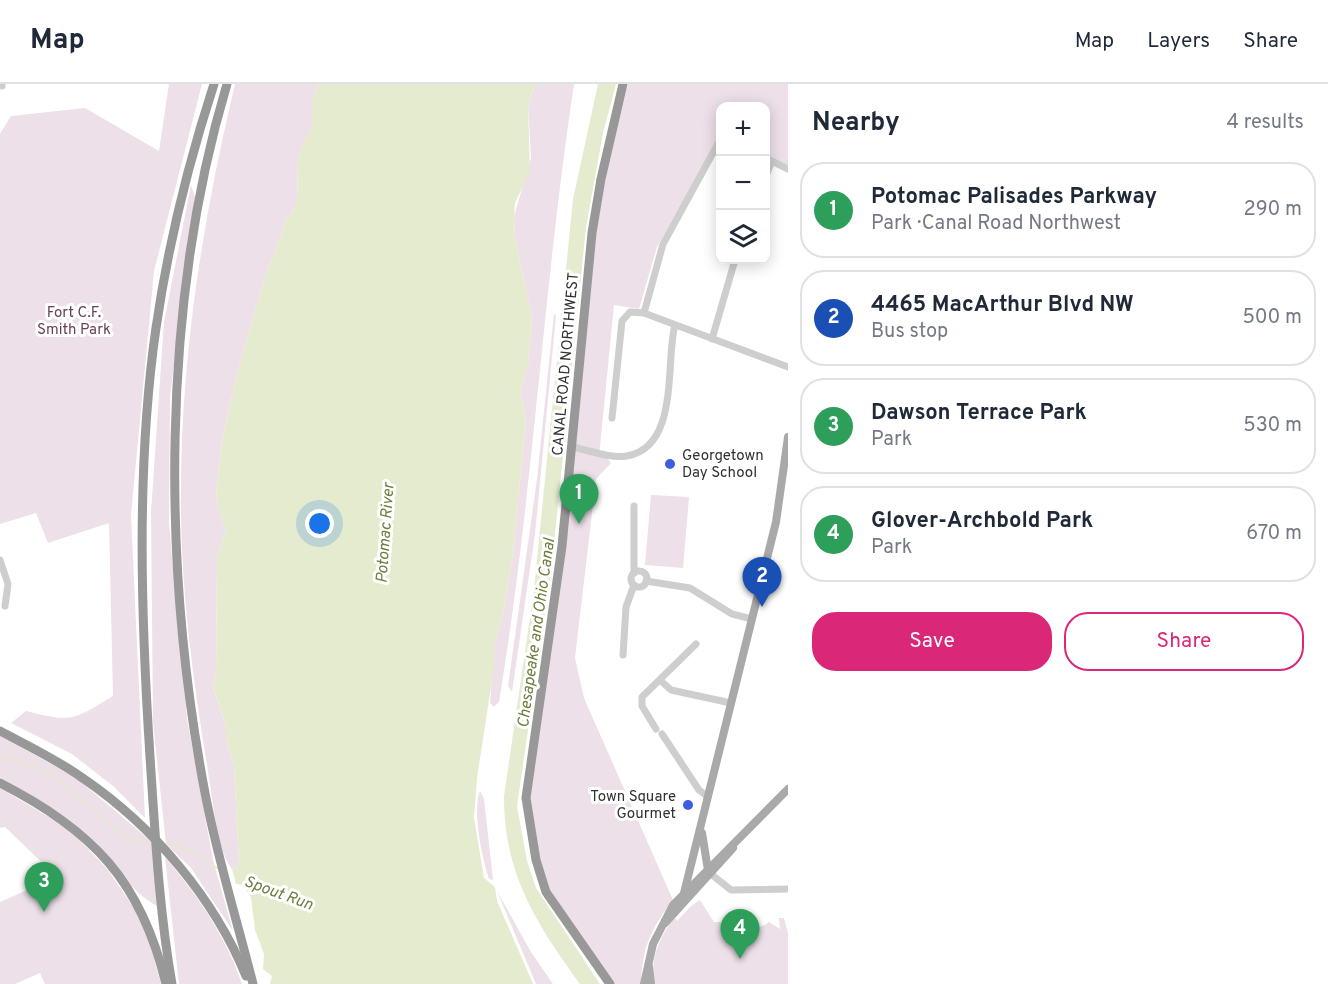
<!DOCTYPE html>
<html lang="en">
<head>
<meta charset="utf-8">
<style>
  :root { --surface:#fff; --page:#f6f6f7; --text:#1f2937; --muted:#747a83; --line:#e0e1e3; --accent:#db2777 }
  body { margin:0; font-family:Overpass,sans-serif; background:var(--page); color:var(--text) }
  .controls { position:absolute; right:18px; top:18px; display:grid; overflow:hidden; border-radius:12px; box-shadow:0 3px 15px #0003 }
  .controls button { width:54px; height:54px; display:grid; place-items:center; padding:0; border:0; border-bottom:2px solid var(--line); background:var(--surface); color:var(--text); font:30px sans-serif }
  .you { position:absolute; left:320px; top:440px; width:21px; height:21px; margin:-15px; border:4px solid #fff; border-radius:50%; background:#1a73e8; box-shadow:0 0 0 9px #1a73e833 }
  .badge { display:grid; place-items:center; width:39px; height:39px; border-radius:50%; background:var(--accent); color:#fff; font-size:20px; font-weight:700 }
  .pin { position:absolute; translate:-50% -50px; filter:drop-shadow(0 2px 3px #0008) }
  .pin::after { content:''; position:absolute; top:32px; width:21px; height:18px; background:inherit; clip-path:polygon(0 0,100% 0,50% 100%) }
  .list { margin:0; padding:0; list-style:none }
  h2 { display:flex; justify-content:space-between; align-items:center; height:78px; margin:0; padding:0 24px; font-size:26px }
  h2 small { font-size:20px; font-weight:400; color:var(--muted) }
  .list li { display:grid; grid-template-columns:39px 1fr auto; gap:18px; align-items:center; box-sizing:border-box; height:96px; margin:0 12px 12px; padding:0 12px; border:2px solid var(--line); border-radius:24px }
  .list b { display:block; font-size:22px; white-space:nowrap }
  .list p { margin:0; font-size:20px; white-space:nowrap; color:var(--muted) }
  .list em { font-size:20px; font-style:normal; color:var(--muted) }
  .actions { display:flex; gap:12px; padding:18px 24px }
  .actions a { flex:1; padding:14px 0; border:2px solid var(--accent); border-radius:24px; text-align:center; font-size:21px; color:var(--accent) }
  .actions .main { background:var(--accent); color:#fff }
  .icon { flex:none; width:33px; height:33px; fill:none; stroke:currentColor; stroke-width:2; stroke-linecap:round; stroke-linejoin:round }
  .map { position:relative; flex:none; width:788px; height:900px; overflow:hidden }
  header { display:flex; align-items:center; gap:36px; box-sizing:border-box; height:84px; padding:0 30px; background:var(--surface); border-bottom:2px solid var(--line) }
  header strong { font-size:28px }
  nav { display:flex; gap:33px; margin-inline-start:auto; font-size:21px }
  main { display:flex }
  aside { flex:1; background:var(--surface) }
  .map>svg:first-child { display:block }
  .green { fill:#ede0e9 }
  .water { fill:#e4ebce }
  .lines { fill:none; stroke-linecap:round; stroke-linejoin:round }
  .stream { stroke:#e4ebce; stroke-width:1.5 }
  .minor { stroke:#cecece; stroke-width:7 }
  .major { stroke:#a9a9a9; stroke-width:8 }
  .highway { stroke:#989898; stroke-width:9 }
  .poi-dot { fill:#3e5fdd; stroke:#fff; stroke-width:2 }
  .labels { text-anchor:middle; stroke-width:6; stroke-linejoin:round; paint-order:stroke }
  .park-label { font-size:15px; fill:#6b405a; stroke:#fff }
  .street-label { font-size:15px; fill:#313131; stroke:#fff }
  .poi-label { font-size:15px; fill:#313131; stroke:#fff; text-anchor:start }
  .water-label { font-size:16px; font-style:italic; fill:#6c7d3b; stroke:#fff }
</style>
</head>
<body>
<header>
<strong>Map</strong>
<nav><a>Map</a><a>Layers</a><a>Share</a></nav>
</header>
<main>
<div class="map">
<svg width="788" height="900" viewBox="0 0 788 900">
  <rect width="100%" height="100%" fill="#fff"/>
  <g class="green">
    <path d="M169,0H202L154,187L131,431L145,734L113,702L72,670L11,639L26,627C73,639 73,636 113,612L109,439L48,459L36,429L0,440V50L11,32L85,24L159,67Z"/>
    <path d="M235,0H318L313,14V41L298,72L297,120L285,139L263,200L238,286L222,357L216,410L218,424L226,445L217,475L216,589L213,603L226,642V656L234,681L239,780L232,785C216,766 211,701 206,675C193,595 182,513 181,431C179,285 201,142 235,0Z"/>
    <path d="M535,0H574C543,205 533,413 499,618L494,623L490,619L495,557L503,530L513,469L526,335L520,308L528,280L532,234L515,154L514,132L531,74L528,22Z"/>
    <path d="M628,0H788V81L766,70V22H720V50L657,163L639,225L614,221L599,373L608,375L611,379L596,395L575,574L584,614L673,816C651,844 642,864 641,900H614L550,809L540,780L529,716L595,156L608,80Z"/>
    <polygon points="191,101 195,113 170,312 169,439 187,635 213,776 233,847 191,784 166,760 153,638 151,428 164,238"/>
    <polygon points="554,230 556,232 535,450 512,608 508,602 537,395"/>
    <polygon points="651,411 689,413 683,484 645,481"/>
    <path d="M0,652L75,693L152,758L158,822C132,811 111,773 90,753C63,728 31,712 0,694Z"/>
    <polygon points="0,704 69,745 108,786 144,839 161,900 45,900 40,889 15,900 0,900 0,818 57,793 5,743 0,744"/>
    <path d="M480,707L484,715L493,796L489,795C482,775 472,726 480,707Z"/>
    <path d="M165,773C198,812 225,851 242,900H179Z"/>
    <polygon points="497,807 531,868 553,900 536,900"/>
    <path d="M700,816L714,838H723L728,834C738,843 758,848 769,838L780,845L779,834H784L788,849V900H654C650,875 659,853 675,833L677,837L691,822Z"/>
  </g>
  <g class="water">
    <polygon points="318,0 535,0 528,22 530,88 515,119 514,132 515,154 532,234 528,280 520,308 526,335 513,469 503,530 495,557 493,590 477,694 474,734 484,794 495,803 497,817 533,900 270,900 272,892 263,885 264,870 255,846 251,814 244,801 236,800 232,785 239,780 234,681 226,656 226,642 213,603 216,589 217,475 226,445 218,424 216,410 222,357 238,286 263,200 285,139 297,120 298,72 312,41 313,14"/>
    <path d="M598,0H616L603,49L586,143L552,480L517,722L527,777L536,804L600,900H580C536,839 504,790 504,712L534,506L573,115Z"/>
  </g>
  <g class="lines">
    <g class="stream">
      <polyline points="0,674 14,675 54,691 121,751 150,761"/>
      <polyline points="171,763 187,765 219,785"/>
    </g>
    <g class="minor">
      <polyline points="2,2 2,0"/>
      <polyline points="766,74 788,85"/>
      <polyline points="766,92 772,77"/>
      <polyline points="644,229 663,160 720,56"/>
      <polyline points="712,255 735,176"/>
      <polyline points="612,334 622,237 630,228 644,229 788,283"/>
      <path d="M572,363C589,366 610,375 627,372C680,363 665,277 675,241"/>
      <polyline points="634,422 634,489"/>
      <polyline points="0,476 8,500 5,522"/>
      <circle cx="639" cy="495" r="8"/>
      <polyline points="646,497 690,504 732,530 752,535"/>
      <polyline points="623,571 626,523 634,501"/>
      <polyline points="660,596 671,606 731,619"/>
      <polyline points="656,645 642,622 642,613 696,560"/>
      <polyline points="662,650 699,706 708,713"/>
      <polyline points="711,790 731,806 788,805"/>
    </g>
    <g class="major">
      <polyline points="702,749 708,786"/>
      <polyline points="684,809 776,438 788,353"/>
      <polyline points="665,839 733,764"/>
      <polyline points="649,883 651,900"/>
      <polyline points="644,900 653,860 673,821 788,705"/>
    </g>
    <g class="highway">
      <path d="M227,0C161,221 162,483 205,709C217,773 237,836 253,900"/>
      <path d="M0,647C28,662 58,676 84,695C154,743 214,814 246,892"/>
      <path d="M0,699C93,747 141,796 166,900"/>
      <path d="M172,900C159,826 155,748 150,673C141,533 136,383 156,244C168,161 188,80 214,0"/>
      <polyline points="610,900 546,808 536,776 526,714 562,462 592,149 601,95 623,0"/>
    </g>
  </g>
  <g class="poi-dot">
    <circle cx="670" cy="380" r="6"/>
    <circle cx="688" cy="721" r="6"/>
  </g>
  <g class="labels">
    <g class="park-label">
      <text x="74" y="233">Fort C.F.<tspan x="74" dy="17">Smith Park</tspan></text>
    </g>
    <g class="street-label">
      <text transform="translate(565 280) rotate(-85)" y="5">CANAL ROAD NORTHWEST</text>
    </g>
    <g class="poi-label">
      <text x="682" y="376">Georgetown<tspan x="682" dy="17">Day School</tspan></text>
      <text x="676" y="717" text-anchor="end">Town Square<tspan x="676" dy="17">Gourmet</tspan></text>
    </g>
    <g class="water-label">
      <text transform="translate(384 449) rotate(-86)" y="6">Potomac River</text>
      <text transform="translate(535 549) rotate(-82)" y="6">Chesapeake and Ohio Canal</text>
      <text transform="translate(279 808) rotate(20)" y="6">Spout Run</text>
    </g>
  </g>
</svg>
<div class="controls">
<button>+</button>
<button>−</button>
<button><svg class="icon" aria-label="layers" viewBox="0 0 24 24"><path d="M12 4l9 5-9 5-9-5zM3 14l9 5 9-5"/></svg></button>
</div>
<div class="you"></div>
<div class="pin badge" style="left:579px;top:440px;background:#2e9e5b">1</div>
<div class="pin badge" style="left:762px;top:523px;background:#1a4fb4">2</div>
<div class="pin badge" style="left:44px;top:828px;background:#2e9e5b">3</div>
<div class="pin badge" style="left:740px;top:875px;background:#2e9e5b">4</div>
</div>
<aside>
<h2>Nearby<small>4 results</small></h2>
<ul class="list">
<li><span class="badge" style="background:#2e9e5b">1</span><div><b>Potomac Palisades Parkway</b><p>Park · Canal Road Northwest</p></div><em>290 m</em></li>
<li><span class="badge" style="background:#1a4fb4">2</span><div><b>4465 MacArthur Blvd NW</b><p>Bus stop</p></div><em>500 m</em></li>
<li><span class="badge" style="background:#2e9e5b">3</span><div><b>Dawson Terrace Park</b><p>Park</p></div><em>530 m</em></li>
<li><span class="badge" style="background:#2e9e5b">4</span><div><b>Glover-Archbold Park</b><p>Park</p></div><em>670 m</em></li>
</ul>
<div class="actions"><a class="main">Save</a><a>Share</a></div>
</aside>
</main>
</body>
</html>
